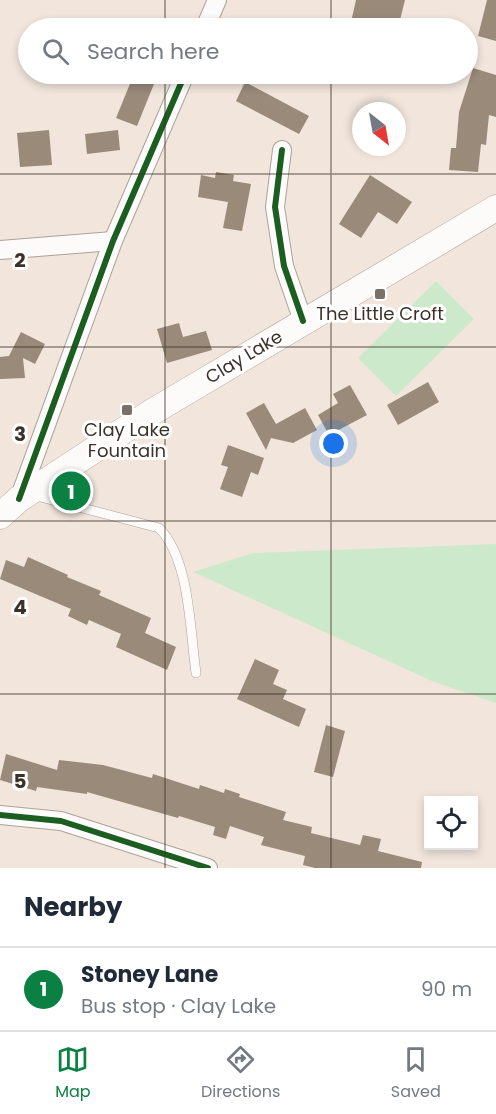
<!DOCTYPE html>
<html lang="en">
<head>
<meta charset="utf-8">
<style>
  :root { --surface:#fff; --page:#f2f2f3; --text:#1f2937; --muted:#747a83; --line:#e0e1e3; --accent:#0b8043 }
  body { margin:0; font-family:Poppins,sans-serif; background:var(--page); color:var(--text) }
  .controls { position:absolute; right:18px; bottom:18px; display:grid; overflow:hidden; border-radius:0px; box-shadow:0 3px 9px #0003 }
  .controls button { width:54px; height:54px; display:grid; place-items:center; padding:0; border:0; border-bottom:2px solid var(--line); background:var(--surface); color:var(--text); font:30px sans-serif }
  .compass { position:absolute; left:352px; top:102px; width:54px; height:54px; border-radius:50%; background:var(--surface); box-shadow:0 3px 9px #0003; rotate:149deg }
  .you { position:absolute; left:334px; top:444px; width:21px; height:21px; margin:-15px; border:4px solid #fff; border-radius:50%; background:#1a73e8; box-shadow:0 0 0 9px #1a73e833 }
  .badge { display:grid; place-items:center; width:39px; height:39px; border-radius:50%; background:var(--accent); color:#fff; font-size:20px; font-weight:700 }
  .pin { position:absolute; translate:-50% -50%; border:3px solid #fff; box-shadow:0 2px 6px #0006 }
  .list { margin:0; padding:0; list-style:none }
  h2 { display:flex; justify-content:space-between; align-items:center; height:78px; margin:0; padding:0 24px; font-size:26px }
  h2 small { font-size:20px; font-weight:400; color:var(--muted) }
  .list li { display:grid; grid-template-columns:39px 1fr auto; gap:18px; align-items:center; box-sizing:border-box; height:84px; padding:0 24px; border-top:2px solid var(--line) }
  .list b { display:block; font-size:22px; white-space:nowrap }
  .list p { margin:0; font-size:20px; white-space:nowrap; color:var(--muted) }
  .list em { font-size:20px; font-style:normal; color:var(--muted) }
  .icon { flex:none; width:33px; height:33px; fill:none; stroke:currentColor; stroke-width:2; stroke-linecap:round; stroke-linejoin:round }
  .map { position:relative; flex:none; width:496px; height:868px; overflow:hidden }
  .search { position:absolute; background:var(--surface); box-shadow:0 3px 9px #0003; left:18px; right:18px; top:18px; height:66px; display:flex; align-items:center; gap:15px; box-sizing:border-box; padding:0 21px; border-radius:33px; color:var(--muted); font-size:22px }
  .sheet { height:162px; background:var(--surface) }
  nav { display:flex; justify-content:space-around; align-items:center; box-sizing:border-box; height:84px; border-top:2px solid var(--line); background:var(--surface); font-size:16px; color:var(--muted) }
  nav a { display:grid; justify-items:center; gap:3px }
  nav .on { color:var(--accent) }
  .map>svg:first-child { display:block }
  .green { fill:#cceacb }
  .building { fill:#998a7a }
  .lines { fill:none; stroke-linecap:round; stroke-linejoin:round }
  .lane-casing { stroke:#aca299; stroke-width:10 }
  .street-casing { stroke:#aca299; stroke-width:20 }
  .secondary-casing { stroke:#aca299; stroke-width:27 }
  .lane { stroke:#fdfbfa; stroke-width:9 }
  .street { stroke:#fdfbfa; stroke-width:18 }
  .secondary { stroke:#fdfbfa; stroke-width:26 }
  .cycleway-casing { stroke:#fff; stroke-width:10 }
  .cycleway { stroke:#1b5e20; stroke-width:6 }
  .grid { fill:none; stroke:#3b3128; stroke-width:1.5; stroke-opacity:0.55 }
  .poi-dot { fill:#7b7067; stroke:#fff; stroke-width:2 }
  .labels { text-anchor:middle; stroke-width:6; stroke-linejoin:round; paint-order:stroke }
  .poi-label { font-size:18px; fill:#3b3128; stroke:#fff }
  .street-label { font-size:18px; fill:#3b3128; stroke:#fff }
  .grid-label { font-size:20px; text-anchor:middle; font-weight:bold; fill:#3b3128; stroke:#fff; stroke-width:6; stroke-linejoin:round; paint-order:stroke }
</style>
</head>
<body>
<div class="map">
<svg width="496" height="868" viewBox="0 0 496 868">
  <rect width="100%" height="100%" fill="#f2e6dc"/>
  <g class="green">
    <polygon points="436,281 474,319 396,396 358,358"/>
    <polygon points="496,544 496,703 434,682 193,572 253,553"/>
  </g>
  <g class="building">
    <polygon points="356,0 405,0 398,28 361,28 362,25 351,22"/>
    <polygon points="487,0 496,0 496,41 478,36"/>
    <polygon points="473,68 496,75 496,117 489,115 486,145 481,144 478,172 449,170 451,148 456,148 459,112"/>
    <polygon points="134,74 158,74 137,126 116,118"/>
    <polygon points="245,82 309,116 299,134 236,101"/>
    <polygon points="49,130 52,165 20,167 17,133"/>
    <polygon points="118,130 120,150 87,154 85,134"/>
    <polygon points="216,172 234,175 233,181 251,184 242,231 223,228 228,202 198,197 201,175 215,178"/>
    <polygon points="370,175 412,202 397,224 378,212 361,238 339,224"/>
    <polygon points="179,323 183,337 206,331 212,350 167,363 157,329"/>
    <polygon points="21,332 45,344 35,364 23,358 25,378 0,379 0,357 9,356"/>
    <polygon points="428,382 439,402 398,425 387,405"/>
    <polygon points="350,385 367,415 329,435 318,415 338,403 333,394"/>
    <polygon points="264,403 276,424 305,408 317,430 293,443 271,438 266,450 246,413"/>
    <polygon points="228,445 264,458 258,475 251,472 242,497 220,489 228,467 221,465"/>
    <polygon points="28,557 68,575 67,577 101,591 99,595 151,618 145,633 176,647 167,670 116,647 121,634 89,620 87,625 68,616 71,609 0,579 6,560 24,567"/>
    <polygon points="255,659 279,670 273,684 287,690 283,699 306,709 299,727 237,699"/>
    <polygon points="326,725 345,731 333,777 314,772"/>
    <polygon points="6,754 57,770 59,760 103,765 152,778 153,774 199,789 200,785 224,793 225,789 240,794 239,797 286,812 283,820 312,827 311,833 360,845 363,835 381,839 378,851 422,862 421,868 315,868 303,865 305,856 261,845 264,837 230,826 226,839 213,835 215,827 179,816 178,818 87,792 87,794 37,787 36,791 0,780"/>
  </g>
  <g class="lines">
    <g class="lane-casing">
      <path id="lane" d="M33,495L159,528C190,559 190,631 196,673"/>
    </g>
    <g class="street-casing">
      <g id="street">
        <polyline points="205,28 217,0"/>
        <polyline points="282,150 275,207 284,266 303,321"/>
        <polyline points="0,250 113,241"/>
        <polyline points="19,499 113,241 185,74"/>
        <polyline points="0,815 61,821 208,868"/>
      </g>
    </g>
    <g class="secondary-casing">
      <polyline id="secondary" points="0,516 19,499 152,412 496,208"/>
    </g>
    <use href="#lane" class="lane"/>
    <use href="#street" class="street"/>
    <use href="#secondary" class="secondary"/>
    <g class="cycleway-casing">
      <g id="cycleway">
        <polyline points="282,150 275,207 284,266 303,321"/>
        <polyline points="19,499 113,241 185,74"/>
        <polyline points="0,815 61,821 208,868"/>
      </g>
    </g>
    <use href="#cycleway" class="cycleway"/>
  </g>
  <path class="grid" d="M165,0V28M331,0V28M165,74V868M331,74V868M0,174H496M0,347H496M0,521H496M0,694H496"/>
  <g class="poi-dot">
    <rect x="374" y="288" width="12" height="12" rx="3"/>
    <rect x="121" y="404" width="12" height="12" rx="3"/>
  </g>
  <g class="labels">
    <g class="poi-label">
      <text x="380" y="320">The Little Croft</text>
      <text x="127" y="436">Clay Lake<tspan x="127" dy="21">Fountain</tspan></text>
    </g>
    <g class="street-label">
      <text transform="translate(244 357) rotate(-31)" y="6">Clay Lake</text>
    </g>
  </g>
  <g class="grid-label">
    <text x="20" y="267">2</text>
    <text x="20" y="441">3</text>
    <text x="20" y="614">4</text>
    <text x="20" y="788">5</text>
  </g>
</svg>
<div class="controls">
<button><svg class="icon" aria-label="locate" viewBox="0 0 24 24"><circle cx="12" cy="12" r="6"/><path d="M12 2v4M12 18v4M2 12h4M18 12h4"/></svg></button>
</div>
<svg class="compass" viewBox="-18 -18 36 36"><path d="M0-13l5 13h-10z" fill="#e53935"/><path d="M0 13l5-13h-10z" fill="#747a83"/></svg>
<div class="you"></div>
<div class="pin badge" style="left:71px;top:491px">1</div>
<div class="search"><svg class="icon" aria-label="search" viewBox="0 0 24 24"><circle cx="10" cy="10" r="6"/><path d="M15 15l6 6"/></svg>Search here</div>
</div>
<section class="sheet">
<h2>Nearby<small></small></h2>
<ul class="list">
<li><span class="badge">1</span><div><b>Stoney Lane</b><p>Bus stop · Clay Lake</p></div><em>90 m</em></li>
</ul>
</section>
<nav>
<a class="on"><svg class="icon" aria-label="map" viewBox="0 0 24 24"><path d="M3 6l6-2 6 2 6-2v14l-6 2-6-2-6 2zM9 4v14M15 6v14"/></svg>Map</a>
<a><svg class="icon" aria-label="directions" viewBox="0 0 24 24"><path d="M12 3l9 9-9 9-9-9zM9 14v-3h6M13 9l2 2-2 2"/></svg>Directions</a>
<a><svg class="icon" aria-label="saved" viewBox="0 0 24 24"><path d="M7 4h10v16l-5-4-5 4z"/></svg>Saved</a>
</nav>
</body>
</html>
